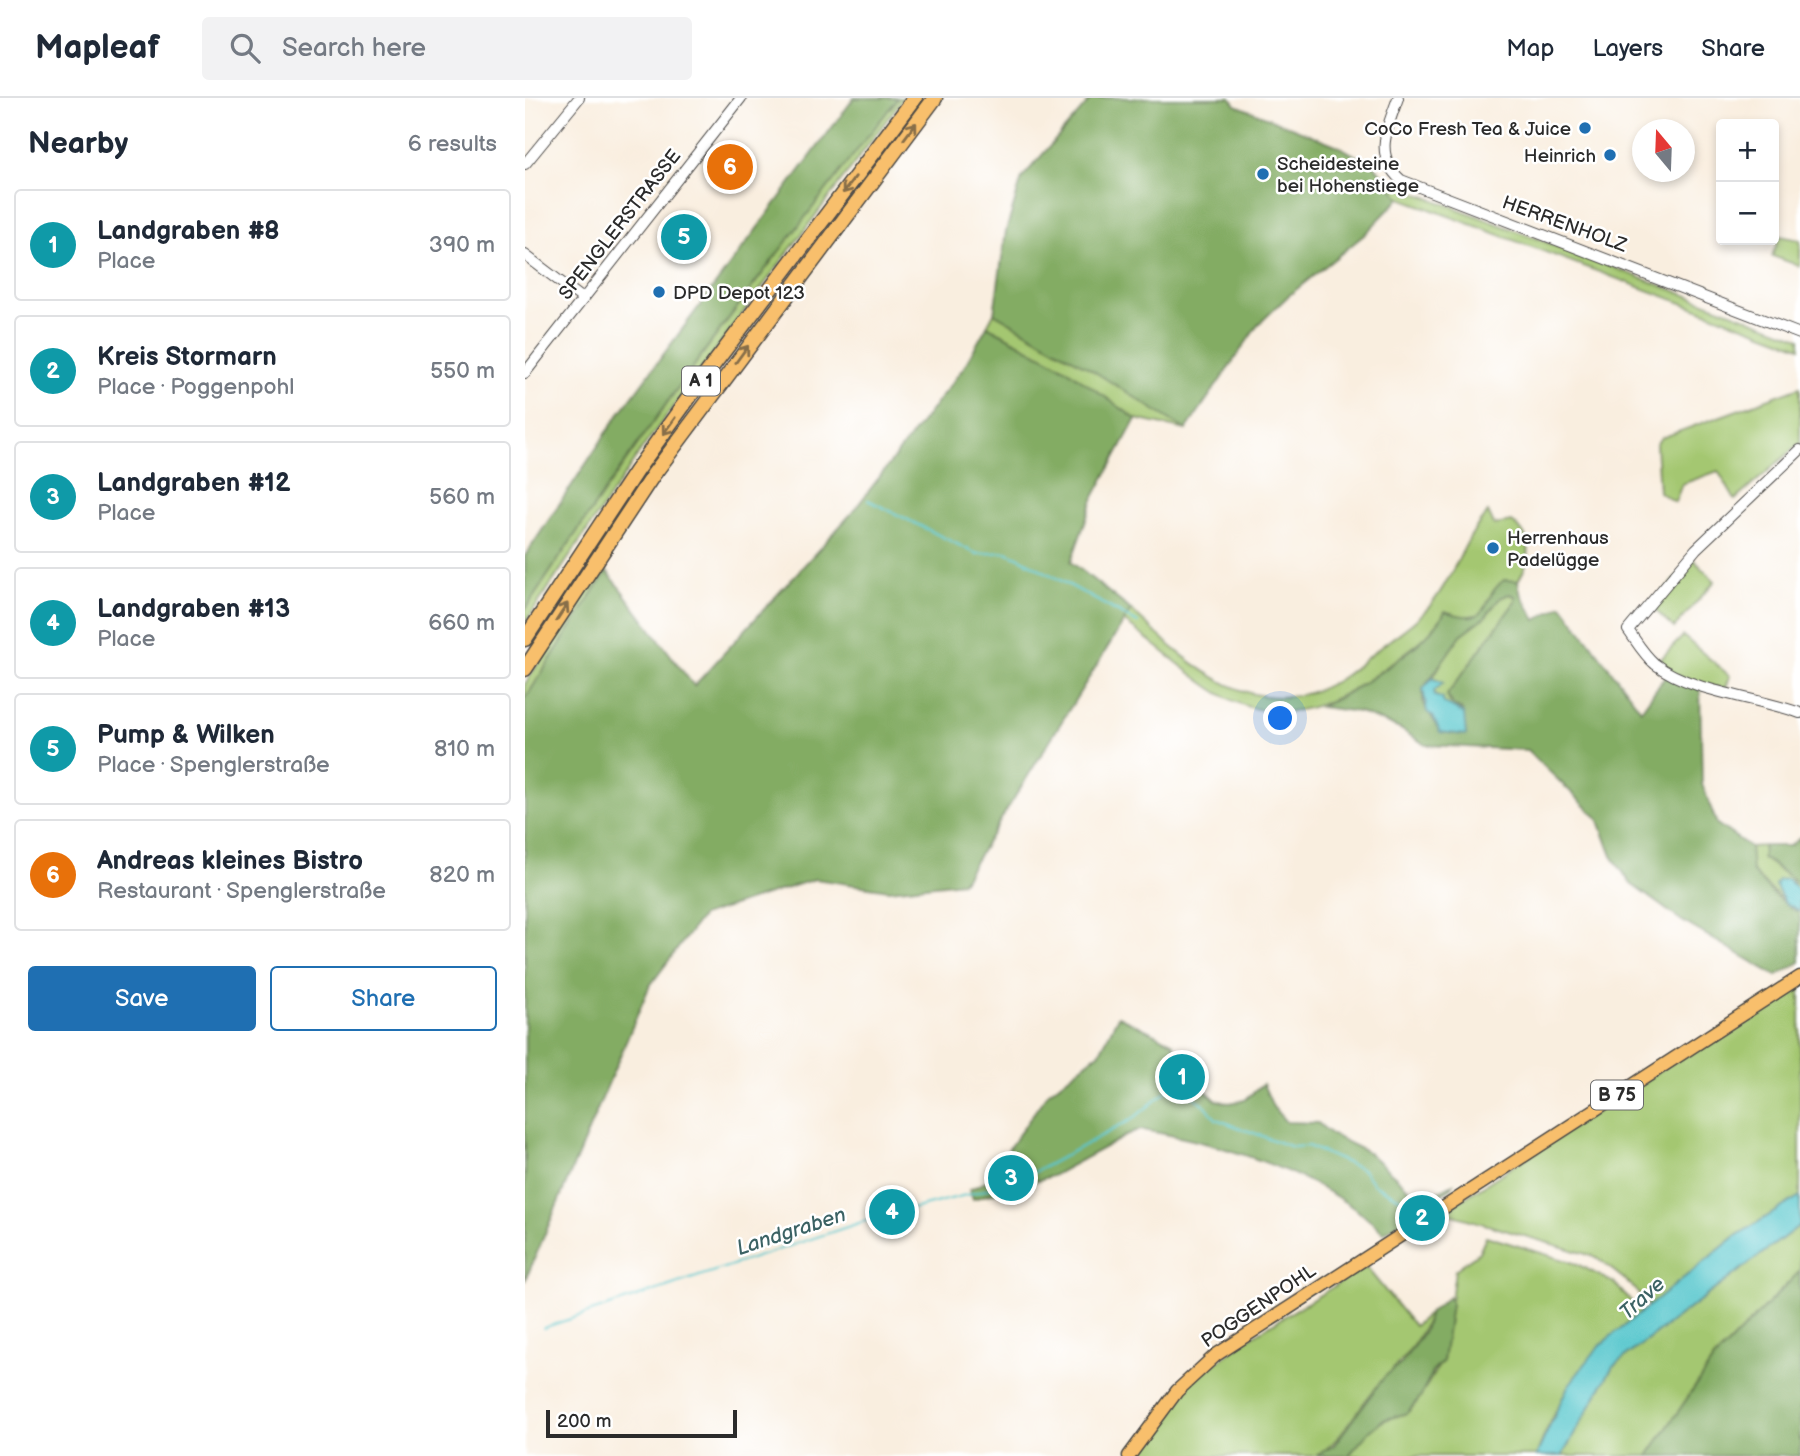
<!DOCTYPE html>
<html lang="en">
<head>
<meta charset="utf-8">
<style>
  :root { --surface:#fff; --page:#f2f2f3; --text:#1f2937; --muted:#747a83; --line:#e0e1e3; --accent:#1f6fb2 }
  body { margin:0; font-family:"Balsamiq Sans",sans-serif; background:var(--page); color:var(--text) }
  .controls { position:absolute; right:21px; top:21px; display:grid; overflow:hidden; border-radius:7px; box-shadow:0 4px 10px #0003 }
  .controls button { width:63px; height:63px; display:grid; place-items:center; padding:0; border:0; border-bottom:2px solid var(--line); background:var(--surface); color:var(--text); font:35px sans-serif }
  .compass { position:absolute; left:1107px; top:21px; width:63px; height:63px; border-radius:50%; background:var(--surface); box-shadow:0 4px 10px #0003; rotate:341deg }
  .scale { position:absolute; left:21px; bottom:18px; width:191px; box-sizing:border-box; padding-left:7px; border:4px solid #2b2b2b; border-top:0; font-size:19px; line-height:24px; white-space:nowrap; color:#2b2b2b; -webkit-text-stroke:5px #fff; paint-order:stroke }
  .you { position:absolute; left:756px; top:621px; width:24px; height:24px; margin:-18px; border:5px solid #fff; border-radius:50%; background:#1a73e8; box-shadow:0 0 0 10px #1a73e833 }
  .badge { display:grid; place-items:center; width:46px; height:46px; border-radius:50%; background:var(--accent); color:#fff; font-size:23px; font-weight:700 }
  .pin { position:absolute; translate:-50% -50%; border:4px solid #fff; box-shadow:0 2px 7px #0006 }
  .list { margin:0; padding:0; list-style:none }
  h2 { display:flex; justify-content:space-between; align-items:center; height:91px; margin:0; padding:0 28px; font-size:30px }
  h2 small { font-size:23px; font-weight:400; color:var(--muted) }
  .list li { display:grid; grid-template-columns:46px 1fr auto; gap:21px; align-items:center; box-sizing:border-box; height:112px; margin:0 14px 14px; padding:0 14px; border:2px solid var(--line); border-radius:7px }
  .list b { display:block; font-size:26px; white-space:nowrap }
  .list p { margin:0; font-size:23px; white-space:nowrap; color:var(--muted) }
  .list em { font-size:23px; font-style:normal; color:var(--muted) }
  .actions { display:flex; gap:14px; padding:21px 28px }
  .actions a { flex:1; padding:16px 0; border:2px solid var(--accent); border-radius:7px; text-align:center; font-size:24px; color:var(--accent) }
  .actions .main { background:var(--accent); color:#fff }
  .icon { flex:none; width:38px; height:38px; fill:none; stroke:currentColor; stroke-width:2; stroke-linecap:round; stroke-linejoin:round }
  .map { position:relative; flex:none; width:1275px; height:1358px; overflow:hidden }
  header { display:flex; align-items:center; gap:42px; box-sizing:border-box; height:98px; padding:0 35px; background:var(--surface); border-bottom:2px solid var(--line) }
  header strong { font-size:33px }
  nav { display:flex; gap:38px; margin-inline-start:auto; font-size:24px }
  .search { width:490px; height:63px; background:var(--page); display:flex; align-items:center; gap:18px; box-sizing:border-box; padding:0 24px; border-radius:7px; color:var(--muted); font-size:26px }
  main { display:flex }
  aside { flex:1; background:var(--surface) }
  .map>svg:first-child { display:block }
  .green { fill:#a4c771; stroke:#68794e; stroke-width:2 }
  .forest { fill:#83ac63; stroke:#576c47; stroke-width:2; fill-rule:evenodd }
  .water { fill:#59c7cd; stroke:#42797c; stroke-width:2 }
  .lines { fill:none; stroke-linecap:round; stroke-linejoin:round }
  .stream { stroke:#59c7cd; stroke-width:2 }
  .minor-casing { stroke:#4a4846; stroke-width:12 }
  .major-casing { stroke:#4a4846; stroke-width:15 }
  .highway-casing { stroke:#4a4846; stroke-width:17 }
  .minor { stroke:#fff; stroke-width:10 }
  .major { stroke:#f8bf6c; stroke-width:12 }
  .highway { stroke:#f8bf6c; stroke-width:14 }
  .oneway { stroke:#876e48 }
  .poi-dot { fill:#1f6fb2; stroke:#fff; stroke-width:2.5 }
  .labels { text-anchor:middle; stroke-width:5; stroke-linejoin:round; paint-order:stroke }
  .shield { fill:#fff; stroke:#6b6b6b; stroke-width:2 }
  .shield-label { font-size:18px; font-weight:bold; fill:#2b2b2b }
  .poi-label { font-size:19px; fill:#2b2b2b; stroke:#fff; text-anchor:start }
  .street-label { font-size:19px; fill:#2b2b2b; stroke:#fff }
  .water-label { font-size:21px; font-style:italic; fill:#3b6264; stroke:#fff }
</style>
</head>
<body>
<header>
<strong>Mapleaf</strong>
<div class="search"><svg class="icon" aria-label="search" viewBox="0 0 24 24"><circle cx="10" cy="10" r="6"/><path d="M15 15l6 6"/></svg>Search here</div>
<nav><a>Map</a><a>Layers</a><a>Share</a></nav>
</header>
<main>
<aside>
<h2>Nearby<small>6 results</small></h2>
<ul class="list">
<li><span class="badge" style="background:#0f9aa8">1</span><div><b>Landgraben #8</b><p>Place</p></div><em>390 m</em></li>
<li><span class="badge" style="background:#0f9aa8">2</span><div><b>Kreis Stormarn</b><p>Place · Poggenpohl</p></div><em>550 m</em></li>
<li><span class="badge" style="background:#0f9aa8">3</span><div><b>Landgraben #12</b><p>Place</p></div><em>560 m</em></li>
<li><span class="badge" style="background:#0f9aa8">4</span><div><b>Landgraben #13</b><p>Place</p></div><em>660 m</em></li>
<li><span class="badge" style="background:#0f9aa8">5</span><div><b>Pump &amp; Wilken</b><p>Place · Spenglerstraße</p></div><em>810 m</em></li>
<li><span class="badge" style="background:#e8710a">6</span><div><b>Andreas kleines Bistro</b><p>Restaurant · Spenglerstraße</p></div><em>820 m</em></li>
</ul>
<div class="actions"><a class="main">Save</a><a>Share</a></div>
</aside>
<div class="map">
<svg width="1275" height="1358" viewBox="0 0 1275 1358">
  <rect width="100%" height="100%" fill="#fff"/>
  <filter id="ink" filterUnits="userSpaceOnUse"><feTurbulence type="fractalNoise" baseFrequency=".0143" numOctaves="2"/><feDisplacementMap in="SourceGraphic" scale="14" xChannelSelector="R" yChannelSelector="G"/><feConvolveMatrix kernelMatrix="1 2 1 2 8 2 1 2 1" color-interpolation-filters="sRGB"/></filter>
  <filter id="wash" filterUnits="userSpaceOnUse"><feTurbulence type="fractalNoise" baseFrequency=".00686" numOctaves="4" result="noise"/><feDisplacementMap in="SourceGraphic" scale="28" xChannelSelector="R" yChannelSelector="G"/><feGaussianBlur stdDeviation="1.57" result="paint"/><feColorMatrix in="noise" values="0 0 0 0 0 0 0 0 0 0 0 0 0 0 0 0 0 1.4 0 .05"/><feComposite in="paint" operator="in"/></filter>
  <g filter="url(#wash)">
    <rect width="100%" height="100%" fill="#f9eedf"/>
    <g class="green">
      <path d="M373,0H378L119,348L0,525V512C115,335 242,166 373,0Z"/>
      <polygon points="862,84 1275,240 1275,249 886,104 875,100"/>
      <polygon points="1255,138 1275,142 1275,168 1247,158"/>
      <polygon points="469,215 564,270 661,332 611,321 540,270 462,228"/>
      <polygon points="1275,289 1275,345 1210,402 1193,373 1157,386 1150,404 1134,394 1131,346 1136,340"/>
      <path d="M963,414L969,427L987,424C1010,440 1006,462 993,483C966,482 971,499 955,516C933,522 924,514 907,535C842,582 776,647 692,594C659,573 630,545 598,523L606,512C663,565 731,631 813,582C825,575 836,564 847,556C867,539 892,525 908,504C930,476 939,441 963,414Z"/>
      <polygon points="1168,461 1190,483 1149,530 1126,508"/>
      <polygon points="76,469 82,473 0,601 0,586"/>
      <path d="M984,496L990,498V504L922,597L924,603L939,616C928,611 912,605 908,593L913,588L908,580L923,553L936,537L960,519L975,500Z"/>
      <polygon points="1158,538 1205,578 1201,590 1175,587 1129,568"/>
      <polygon points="1239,748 1237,760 1275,786 1275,799 1268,784 1262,781 1250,787 1260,805 1226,773 1225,749"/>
      <polygon points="1275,881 1275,1098 1211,1138 1124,1208 1104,1185 1071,1159 918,1114"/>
      <polygon points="1275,1127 1275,1173 1189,1261 1123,1358 1037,1358 1088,1268"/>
      <path d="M961,1138L1052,1166L1089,1185L1116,1214C1062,1256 1035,1294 1011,1358H823C834,1347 844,1330 858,1323C866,1318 877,1319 884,1313C899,1300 904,1278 918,1263L930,1172L954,1154Z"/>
      <path d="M841,1169L889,1228L904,1215C893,1252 864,1272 841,1302C825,1323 814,1344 791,1358H610L661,1287L724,1240Z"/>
    </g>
    <g class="forest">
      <path d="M329,0H373C242,166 115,335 0,512V458L92,319Z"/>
      <polygon points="567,0 706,0 711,7 811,47 850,68 875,100 839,137 762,199 733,227 661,332 564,270 469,215 481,133 497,80"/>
      <polygon points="462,228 540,270 611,321 569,399 546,464 606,512 437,784 364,792 290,781 177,818 124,889 0,1183 0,601 82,473 169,588 326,416 439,269"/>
      <path d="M979,482L993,483L995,494L1011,522L1037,507L1116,612L1142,576L1175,587L1177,686L1192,726L1225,749L1227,773L1250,798L1271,813H1275V864L1252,878L1157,823L1106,786L1087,758L1073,720L1002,652L901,647L875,631L834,614L795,609C829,593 906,546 920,513C969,531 954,500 979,482ZM984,496L990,498V504L922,597L929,608L937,612L941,637L916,634L898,605V591L936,537L960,519L975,500Z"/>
      <polygon points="1275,740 1275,786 1237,759 1239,748 1264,748"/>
      <path d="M593,918L647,944L667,980L691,1002L704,1005L720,1002L738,986L748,1009L761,1024L793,1025L807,1037L844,1055L891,1097L901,1100L928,1086L927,1089L859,1135C799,1077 698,1045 617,1032L610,1033L527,1078L448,1101L444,1092L475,1076L484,1050L523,995L575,954Z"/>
      <polygon points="1275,1173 1275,1358 1123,1358 1189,1261"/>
      <polygon points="924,1198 926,1206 918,1263 907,1274 896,1298 882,1315 858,1322 845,1333 823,1358 791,1358 809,1347 860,1278 876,1266 899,1233 904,1215"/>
    </g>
    <g class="water">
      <polygon points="908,580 918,585 909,593 910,598 917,600 919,605 939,616 941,637 915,634 908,618 902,614 898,591"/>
      <polygon points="1262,781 1274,792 1275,813 1260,805 1250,787 1253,782"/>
      <polygon points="1275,1098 1275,1127 1088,1268 1037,1358 1011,1358 1043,1288 1075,1247 1211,1138"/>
    </g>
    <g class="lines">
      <g class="stream">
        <polyline points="343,402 452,456 481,454 497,461 613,525"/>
        <polyline points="18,1230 337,1124 460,1092 508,1075 609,1020 643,992 657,990 682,1009 691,1021 767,1049 783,1048 838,1072 848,1086 886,1106"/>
      </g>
    </g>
  </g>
  <g filter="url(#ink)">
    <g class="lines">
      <g class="minor-casing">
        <g id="minor">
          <path d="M873,0C862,31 848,57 876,82L1275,236"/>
          <polyline points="0,66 54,0"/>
          <polyline points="0,157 58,201"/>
          <polyline points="0,275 216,0"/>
          <path d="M1275,352L1171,451L1103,532C1111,543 1119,557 1130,566C1166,594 1231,599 1275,615"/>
        </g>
      </g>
      <g class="major-casing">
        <polyline id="major" points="604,1358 652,1293 691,1257 1275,879"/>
      </g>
      <g class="highway-casing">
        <g id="highway">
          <polyline points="0,541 111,373 173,287 390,0"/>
          <polyline points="0,571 128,377 410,0"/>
        </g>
      </g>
      <use href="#minor" class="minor"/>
      <use href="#major" class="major"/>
      <use href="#highway" class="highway"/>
    </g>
    <defs><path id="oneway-shaft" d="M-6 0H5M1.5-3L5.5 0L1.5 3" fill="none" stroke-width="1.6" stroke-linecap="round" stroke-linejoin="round" transform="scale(1.75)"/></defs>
    <g class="oneway">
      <use href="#oneway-shaft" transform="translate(385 33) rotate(-53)"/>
      <use href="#oneway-shaft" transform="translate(324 87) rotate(127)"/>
      <use href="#oneway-shaft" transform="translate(217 256) rotate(-54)"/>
      <use href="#oneway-shaft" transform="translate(144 328) rotate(126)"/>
      <use href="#oneway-shaft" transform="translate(37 514) rotate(-57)"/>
    </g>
  </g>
  <g class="poi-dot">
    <circle cx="1060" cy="30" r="7"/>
    <circle cx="1085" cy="57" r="7"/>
    <circle cx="738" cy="76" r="7"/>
    <circle cx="134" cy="194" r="7"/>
    <circle cx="968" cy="450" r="7"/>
  </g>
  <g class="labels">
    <g class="shield">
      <rect x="157" y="268.5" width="38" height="29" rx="5"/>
      <rect x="1066" y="982.5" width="52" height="29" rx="5"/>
    </g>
    <g class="shield-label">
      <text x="176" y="289">A 1</text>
      <text x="1092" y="1003">B 75</text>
    </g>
    <g class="poi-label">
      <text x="1046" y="37" text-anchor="end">CoCo Fresh Tea &amp; Juice</text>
      <text x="1071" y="64" text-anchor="end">Heinrich</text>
      <text x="752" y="72">Scheidesteine<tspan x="752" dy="22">bei Hohenstiege</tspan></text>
      <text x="148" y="201">DPD Depot 123</text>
      <text x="982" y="446">Herrenhaus<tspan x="982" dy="22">Padelügge</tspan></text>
    </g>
    <g class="street-label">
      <text transform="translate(1040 125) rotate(20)" y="7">HERRENHOLZ</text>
      <text transform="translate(94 126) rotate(-52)" y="7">SPENGLERSTRASSE</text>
      <text transform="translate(733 1207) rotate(-34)" y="7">POGGENPOHL</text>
    </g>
    <g class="water-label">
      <text transform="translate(266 1133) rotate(-18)" y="7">Landgraben</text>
      <text transform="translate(1117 1200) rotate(-42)" y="7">Trave</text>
    </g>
  </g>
</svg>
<div class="controls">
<button>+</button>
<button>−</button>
</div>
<svg class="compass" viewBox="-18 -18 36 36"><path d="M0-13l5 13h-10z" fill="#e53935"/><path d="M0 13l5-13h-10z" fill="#747a83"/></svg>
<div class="scale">200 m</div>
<div class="you"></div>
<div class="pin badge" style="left:657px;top:979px;background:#0f9aa8">1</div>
<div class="pin badge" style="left:897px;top:1120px;background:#0f9aa8">2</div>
<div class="pin badge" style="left:486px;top:1080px;background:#0f9aa8">3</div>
<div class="pin badge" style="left:367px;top:1114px;background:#0f9aa8">4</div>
<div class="pin badge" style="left:159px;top:139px;background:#0f9aa8">5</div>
<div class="pin badge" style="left:205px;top:69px;background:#e8710a">6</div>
</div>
</main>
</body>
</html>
